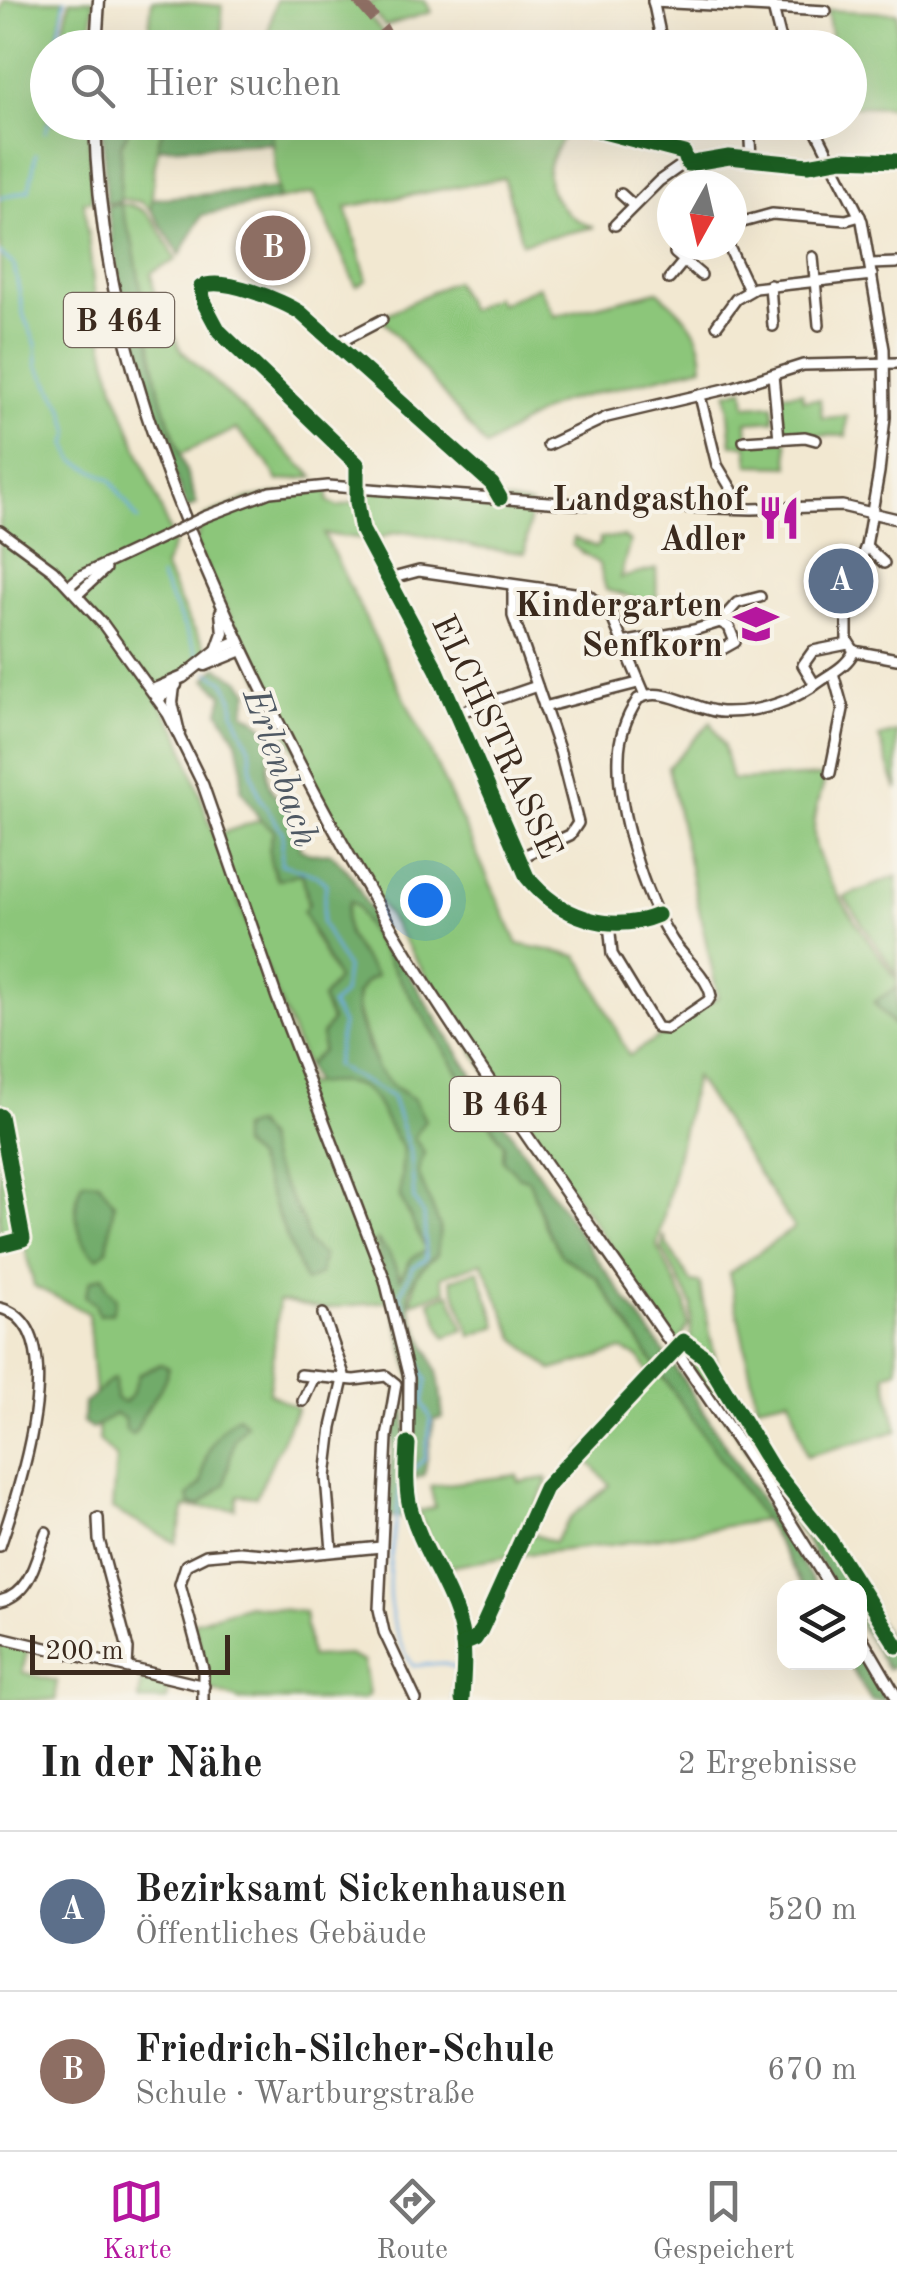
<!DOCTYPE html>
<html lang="de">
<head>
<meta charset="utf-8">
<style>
  :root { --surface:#fff; --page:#f2f2f2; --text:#222; --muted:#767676; --line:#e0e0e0; --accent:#b5179e }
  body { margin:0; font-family:"Old Standard TT",serif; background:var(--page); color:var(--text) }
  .controls { position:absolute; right:30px; bottom:30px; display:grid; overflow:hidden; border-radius:20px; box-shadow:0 10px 40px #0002 }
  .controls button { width:90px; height:90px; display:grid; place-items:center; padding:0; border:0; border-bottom:2px solid var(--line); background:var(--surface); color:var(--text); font:50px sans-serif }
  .compass { position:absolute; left:657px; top:170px; width:90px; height:90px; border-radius:50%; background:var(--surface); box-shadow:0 10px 40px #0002; rotate:188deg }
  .scale { position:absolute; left:30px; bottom:25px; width:200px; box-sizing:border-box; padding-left:10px; border:5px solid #3b2a1e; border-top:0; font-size:28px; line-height:35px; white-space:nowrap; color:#3b2a1e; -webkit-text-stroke:8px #f7f3e8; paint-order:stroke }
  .you { position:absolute; left:425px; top:900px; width:35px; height:35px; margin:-25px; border:8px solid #fff; border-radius:50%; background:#1a73e8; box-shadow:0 0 0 15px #1a73e833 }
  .badge { display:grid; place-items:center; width:65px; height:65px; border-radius:50%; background:var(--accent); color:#fff; font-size:32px; font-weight:700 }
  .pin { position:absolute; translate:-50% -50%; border:5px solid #fff; box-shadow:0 2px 10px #0006 }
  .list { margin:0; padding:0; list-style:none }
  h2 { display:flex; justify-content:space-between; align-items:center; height:130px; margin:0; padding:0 40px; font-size:42px }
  h2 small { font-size:32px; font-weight:400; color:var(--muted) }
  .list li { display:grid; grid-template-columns:65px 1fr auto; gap:30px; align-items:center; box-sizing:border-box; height:160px; padding:0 40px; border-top:2px solid var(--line) }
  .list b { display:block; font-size:38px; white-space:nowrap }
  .list p { margin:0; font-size:32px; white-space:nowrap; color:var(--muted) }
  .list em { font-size:32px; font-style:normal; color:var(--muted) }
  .icon { flex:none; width:55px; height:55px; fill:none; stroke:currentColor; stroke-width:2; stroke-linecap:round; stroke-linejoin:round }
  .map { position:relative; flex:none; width:897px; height:1700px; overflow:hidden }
  .search { position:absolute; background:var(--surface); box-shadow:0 10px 40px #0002; left:30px; right:30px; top:30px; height:110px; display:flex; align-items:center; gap:25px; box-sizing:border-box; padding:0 35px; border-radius:55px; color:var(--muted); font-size:38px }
  .sheet { height:450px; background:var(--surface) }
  nav { display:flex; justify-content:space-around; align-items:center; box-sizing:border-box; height:140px; border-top:2px solid var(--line); background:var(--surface); font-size:28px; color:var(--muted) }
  nav a { display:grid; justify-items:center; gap:5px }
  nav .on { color:var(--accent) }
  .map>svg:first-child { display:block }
  .green { fill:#8cc67a; stroke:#64784c; stroke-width:2.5 }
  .forest { fill:#71ab6a; stroke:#566a44; stroke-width:2.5 }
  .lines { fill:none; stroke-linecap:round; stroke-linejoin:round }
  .stream { stroke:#70ade2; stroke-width:2.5 }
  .minor-casing { stroke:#564639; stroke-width:14 }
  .major-casing { stroke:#564639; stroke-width:15 }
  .minor { stroke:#fff; stroke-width:9 }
  .major { stroke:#fff; stroke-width:10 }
  .minor-bridge-casing { stroke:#564639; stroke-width:14; stroke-linecap:butt }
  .minor-bridge { stroke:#fff; stroke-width:9 }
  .quiet { stroke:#8d6e63; stroke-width:12; stroke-dasharray:25 12; stroke-linecap:butt }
  .cycleway-casing { stroke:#f7f3e8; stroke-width:21 }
  .cycleway { stroke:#1b5e20; stroke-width:15 }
  .labels { text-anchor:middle; stroke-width:8; stroke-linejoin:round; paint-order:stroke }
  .shield { fill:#f7f3e8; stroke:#73665b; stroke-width:2.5 }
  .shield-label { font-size:32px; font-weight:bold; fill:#3b2a1e }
  .poi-label { font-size:35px; font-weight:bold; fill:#3b2a1e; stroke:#f7f3e8; text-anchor:end }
  .street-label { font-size:35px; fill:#3b2a1e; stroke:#f7f3e8 }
  .water-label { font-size:38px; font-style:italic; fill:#4e5863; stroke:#f7f3e8 }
</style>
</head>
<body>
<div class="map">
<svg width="897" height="1700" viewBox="0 0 897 1700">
  <rect width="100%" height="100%" fill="#f7f3e8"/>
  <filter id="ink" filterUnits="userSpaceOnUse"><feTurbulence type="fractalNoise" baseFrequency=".01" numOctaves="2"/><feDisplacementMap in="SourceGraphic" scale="20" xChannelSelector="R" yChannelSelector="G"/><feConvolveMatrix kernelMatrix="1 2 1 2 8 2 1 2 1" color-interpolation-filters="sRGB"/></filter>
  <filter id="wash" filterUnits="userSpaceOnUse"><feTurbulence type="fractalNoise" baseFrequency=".0048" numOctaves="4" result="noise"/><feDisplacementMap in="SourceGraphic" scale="40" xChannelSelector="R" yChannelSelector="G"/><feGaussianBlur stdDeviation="2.25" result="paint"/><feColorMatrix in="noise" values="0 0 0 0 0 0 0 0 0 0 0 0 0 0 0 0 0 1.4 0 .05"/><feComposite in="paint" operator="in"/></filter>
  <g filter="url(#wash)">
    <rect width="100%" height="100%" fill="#f2e8d1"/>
    <g class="green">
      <path d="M4,0H65L55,47L48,48V122L89,123L92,201H84L97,316L114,387L174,543L164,567L189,621L213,659L152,690L179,733L214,836L260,820L274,830C267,849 268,862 277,880L302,873L313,934L337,979L322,999L331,1021L322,1035L323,1051L306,1066L238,899L307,1085C335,1079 363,1079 381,1105C390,1119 393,1135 403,1148L400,1197L426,1250L401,1279L388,1252L389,1301L324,1309L279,1301L269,1393L297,1408L256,1497L238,1495L235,1509L185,1507L176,1543L112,1509L116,1458L99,1440L88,1313L34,1286L23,1239L0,1245V14Z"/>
      <polygon points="70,0 94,0 90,47 59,47"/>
      <polygon points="152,0 222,6 222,47 225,47 147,47"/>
      <polygon points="276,0 355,0 381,30 391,47 265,47"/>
      <polygon points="381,0 425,0 431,12 385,26 366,4"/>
      <polygon points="827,10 897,13 897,107 851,106 850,48 833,47"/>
      <path d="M552,122L569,127C562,139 550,156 548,170C545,197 569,220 594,227L522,243L504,178L346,207L367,280L356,286L314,193L278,200L272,132L239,133L238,123Z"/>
      <polygon points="132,123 164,123 154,169 151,210 141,202 120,199 121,145"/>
      <path d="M120,204C153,204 161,234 176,260L151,273L155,296L181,350L314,477L278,481L268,463L236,429L179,455L159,390L133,245Z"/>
      <path d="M454,281L469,310L495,297L500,304L539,286L554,316L658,291C684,316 702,327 703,366L561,402L522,423L486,447L381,317Z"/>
      <polygon points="744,388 746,406 773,404 774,420 747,422 748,438 787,441 789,466 749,465 747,445 732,445 727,393"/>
      <polygon points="802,392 803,400 820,399 822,418 847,416 846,436 783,434 779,394"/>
      <path d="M328,486V501L338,507L356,502V488L442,492L531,505L525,553L479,548L410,532L393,533L375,540L324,534L424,738L518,944L577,956L586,968L629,1056L718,997L668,767L711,722L724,747L732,780L826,776C821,794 814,812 814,830C812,870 873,945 897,980V987L874,1003L897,1029V1370L885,1374L897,1431L807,1456L790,1398L757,1405L729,1273L794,1228L695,1077L657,1246L686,1304L688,1325L678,1344L556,1168L520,1125L334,830L195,545L204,517L247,499Z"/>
      <polygon points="624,537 630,542 620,578 656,569 657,597 646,601 606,590 599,564 572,545 574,538 596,547 600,544 600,538"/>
      <polygon points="897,732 897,790 879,737"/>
      <polygon points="897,876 897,975 844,897"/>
      <path d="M350,901L358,907L364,922L504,1145L503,1160L529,1180L545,1226L562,1256L596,1277L656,1367L649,1374L640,1358L622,1350L552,1370L515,1338L482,1262L441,1277L446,1291L411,1303L418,1268L440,1228L418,1173L424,1152L413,1138L414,1099C401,1091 385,1083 377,1069C374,1062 373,1052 370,1045C361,1021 344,992 375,976C359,949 336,935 350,901Z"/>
      <polygon points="664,1235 666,1243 691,1282 700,1283 718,1373 706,1356 690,1343 692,1305 662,1248"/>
      <polygon points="478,1270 498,1326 471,1336 451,1280"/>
      <polygon points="450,1293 464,1330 445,1337 430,1301"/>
      <polygon points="680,1349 698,1355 707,1366 763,1457 755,1461"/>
      <polygon points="660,1373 764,1520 610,1545 518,1555 527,1532 554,1542 572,1516 610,1485 581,1453"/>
      <polygon points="517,1475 519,1482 546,1478 547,1483 513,1556 442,1568 418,1512 435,1507 430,1486"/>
      <polygon points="248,1605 304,1612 310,1657 349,1655 364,1662 369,1695 363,1699 348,1700 240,1700 208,1689 206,1669 193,1622"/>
      <polygon points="0,1642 28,1649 22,1672 56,1681 56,1700 0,1700"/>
      <polygon points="142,1677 170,1684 167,1700 139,1700"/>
    </g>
    <g class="forest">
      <polygon points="102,123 132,123 121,145 120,202 106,203"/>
      <polygon points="164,123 238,123 239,133 272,132 273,143 157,148"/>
      <polygon points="277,188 278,200 202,215 180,255 151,210 152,199"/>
      <path d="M120,204L133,245L159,390L197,504L187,509C149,409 121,312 107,206Z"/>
      <path d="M217,667L241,681L249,692L244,713C293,735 253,765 274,794C276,797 284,801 287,804C299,816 300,832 300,848L311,854L331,853L352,876L378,926L482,1090L592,1252L667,1356L656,1367L596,1277L562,1256L545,1226L529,1180L518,1176L503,1160L504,1145L364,922L358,907L350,901C336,935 359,950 376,976L366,981L357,994V1015L377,1069L395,1088L414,1099L425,1120L414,1138L424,1152L418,1173L440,1227L437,1255C382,1295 424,1327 437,1372C441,1386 441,1403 443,1418L434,1420L424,1475L414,1479L415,1391L376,1239L388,1252L400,1278L412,1258L426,1250L400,1197L403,1148C370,1105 383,1075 314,1084L306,1066L322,1051V1035L331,1021L322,999L337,979L303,911L309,904L302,873L278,880C268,862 267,849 274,830L260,820L241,789L242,766L237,741L219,711L223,695L206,679Z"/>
      <polygon points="897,987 897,1029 874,1002"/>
      <polygon points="255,1124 265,1138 272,1164 304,1224 308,1243 323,1256 320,1275 305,1282 255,1159 241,1145 241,1129"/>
      <path d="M83,1181L99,1182L114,1203L107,1250L98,1258C76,1243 70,1203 83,1181Z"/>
      <polygon points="103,1276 107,1288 116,1299 112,1313 99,1315 95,1304 85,1296 90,1281"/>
      <polygon points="671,1361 817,1587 804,1587 764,1520 660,1373"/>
      <path d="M161,1364L169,1368C161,1391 156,1395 144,1414C139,1422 139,1429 132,1435L125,1430L124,1418L115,1414L93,1429L83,1422L84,1403C98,1397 101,1384 115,1378L116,1399L124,1403L132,1394L139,1374Z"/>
      <polygon points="399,1383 405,1383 406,1504 410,1517 386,1517"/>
      <path d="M238,1416L246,1424L234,1439L225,1484L200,1505L190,1504L188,1496L202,1483C202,1457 215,1430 238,1416Z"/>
      <polygon points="763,1457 857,1587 835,1587 755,1461"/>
      <polygon points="860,1592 897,1650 897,1665 887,1669 860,1625"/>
      <polygon points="860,1656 886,1700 871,1700 848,1663 860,1662"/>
    </g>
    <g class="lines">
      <g class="stream">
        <polyline points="56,48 65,0"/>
        <polyline points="45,132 49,122"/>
        <polyline points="0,198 29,190 36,154"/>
        <polyline points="0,253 14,265 24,317 36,344 37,365 64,409 70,433 67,444 74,460 111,480 138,520"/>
        <polyline points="160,577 199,657"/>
        <path d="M208,672L224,681L233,699L234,713L250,748L252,773L260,798L283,833L281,864L316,875L326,884L322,923L346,968L343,994L331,1005L342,1024L335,1066L392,1097L411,1155L414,1200L424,1215L426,1259L413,1267L400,1294C406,1313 418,1368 427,1380L423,1403L431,1419L425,1459L413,1469"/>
        <path d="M405,1479L400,1484C395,1555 372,1599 413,1666L443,1663L456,1668L453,1700"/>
      </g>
    </g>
  </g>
  <g filter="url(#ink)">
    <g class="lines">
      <g class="minor-casing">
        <g id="minor">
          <polyline points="653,0 663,48"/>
          <polyline points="771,0 783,48"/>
          <polyline points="653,2 826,11"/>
          <polyline points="679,122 684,153 698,185"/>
          <polyline points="749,122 751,159"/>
          <polyline points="812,122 862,221 884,349 885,417 879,472 866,546 851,584 847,605 847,640 854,651"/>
          <polyline points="622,137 684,153"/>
          <polyline points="621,194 632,204"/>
          <polyline points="615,225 659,181 679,167 702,159 729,157 808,165 842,159 897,161 897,164"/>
          <polyline points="732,225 772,214 846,220 860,216"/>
          <polyline points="728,245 749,290"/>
          <polyline points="675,253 701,275"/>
          <polyline points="813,257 819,325"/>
          <polyline points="870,264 897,263"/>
          <polyline points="669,279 697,245"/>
          <polyline points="770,285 773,326"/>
          <polyline points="717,325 736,299 755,288 872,275"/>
          <polyline points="338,343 382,320"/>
          <polyline points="773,375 779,439"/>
          <polyline points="700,396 717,465 732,490 733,508"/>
          <polyline points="744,441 805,437 816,440"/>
          <polyline points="548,445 607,417 734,387 803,365 897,363"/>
          <path d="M500,498L492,484L301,313C283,301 221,275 201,287L204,303L219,331L357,464V502L362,530L437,670L527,877C559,917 610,935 658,915"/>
          <polyline points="204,517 270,492 328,486 576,504 752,509 842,506 897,519"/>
          <polyline points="0,531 53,570 103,624 168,714 203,785 277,998 385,1280 409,1378 408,1498 460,1625 464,1657 462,1700"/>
          <polyline points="866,546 884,563"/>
          <polyline points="389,579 419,571 588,595 611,615 645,695"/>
          <polyline points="513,585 513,616 560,752 578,823 570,835 517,859"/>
          <polyline points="69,586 82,575 148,544"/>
          <polyline points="78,594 105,569"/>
          <polyline points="622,643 694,630 720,622 737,603 760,597"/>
          <polyline points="719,651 735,642 729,627 720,622"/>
          <polyline points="854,651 897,659"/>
          <polyline points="815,685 803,665 813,651 848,644"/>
          <polyline points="544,707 638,683"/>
          <polyline points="455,714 537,686"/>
          <polyline points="830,773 843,709 833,673"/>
          <path d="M609,923L612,954L657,1028L667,1029L708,1001L711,996C707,975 683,958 672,940C643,895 617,810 619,757C619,737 627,716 638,699C663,684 695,711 722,712C757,713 791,702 819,682C832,673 847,666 854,651"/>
          <path d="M0,1308C76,1327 16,1499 0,1546"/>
          <polyline points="323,1314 344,1375 332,1427 326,1477 332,1551"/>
          <polyline points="300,1375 354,1380 386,1376 396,1384 387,1437 379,1609 384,1632 416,1700"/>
          <polyline points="303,1401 314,1377"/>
          <polyline points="98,1518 99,1540 128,1649 127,1667"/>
          <path d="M0,1601C31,1594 36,1558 46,1532"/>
          <polyline points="0,1637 204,1686"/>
          <polyline points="203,1700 203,1669 180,1584 186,1565 206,1555 240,1552 289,1556 381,1547"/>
        </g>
      </g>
      <g class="major-casing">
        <g id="major">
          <polyline points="96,48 99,0"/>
          <path d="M95,122C99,299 155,460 228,618C292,757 365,892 449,1020C574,1211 713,1392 831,1588"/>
          <polyline points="217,650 223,633 221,612"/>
          <polyline points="205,665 242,650"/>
          <polyline points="174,686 172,703 179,733"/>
          <polyline points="152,690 183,677 217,650 238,641"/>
          <polyline points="158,699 176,685"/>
          <polyline points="860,1635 897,1698"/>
        </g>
      </g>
      <use href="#minor" class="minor"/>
      <use href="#major" class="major"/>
      <g class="minor-bridge-casing">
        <polyline id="minor-bridge" points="148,544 204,517"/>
      </g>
      <use href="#minor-bridge" class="minor-bridge"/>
      <polyline class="quiet" points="358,0 383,29 393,48"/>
      <g class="cycleway-casing">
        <g id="cycleway">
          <polyline points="565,122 684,153 688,164 729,157 808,165 842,159 897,161"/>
          <path d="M500,498L492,484L301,313C283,301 221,275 201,287L204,303L219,331L357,464V502L362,530L437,670L527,877C559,917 610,935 658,915"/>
          <polyline points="0,1116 23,1239 0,1245"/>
          <path d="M408,1444C407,1465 405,1486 410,1507C421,1550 451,1586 461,1630C466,1653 463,1676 462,1700"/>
          <polyline points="463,1644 475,1639 481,1630 545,1488 683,1341 705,1357 772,1468 830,1540 897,1646"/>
        </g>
      </g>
      <use href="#cycleway" class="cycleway"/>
    </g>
  </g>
  <defs>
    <g id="restaurant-bare" transform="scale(3.45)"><path d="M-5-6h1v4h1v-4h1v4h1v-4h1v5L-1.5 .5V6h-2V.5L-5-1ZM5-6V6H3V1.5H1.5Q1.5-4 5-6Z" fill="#b5179e" stroke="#f7f3e8" stroke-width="2.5" paint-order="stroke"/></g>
    <g id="school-bare" transform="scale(3.45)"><path d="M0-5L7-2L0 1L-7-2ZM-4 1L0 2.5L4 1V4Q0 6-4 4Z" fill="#b5179e" stroke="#f7f3e8" stroke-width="2.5" paint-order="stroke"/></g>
  </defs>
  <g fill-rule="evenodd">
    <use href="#restaurant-bare" x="779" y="518"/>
    <use href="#school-bare" x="756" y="624"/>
  </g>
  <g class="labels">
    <g class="shield">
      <rect x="64" y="293" width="110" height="54" rx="8"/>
      <rect x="450" y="1077" width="110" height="54" rx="8"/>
    </g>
    <g class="shield-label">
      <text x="119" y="331">B 464</text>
      <text x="505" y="1115">B 464</text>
    </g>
    <g class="poi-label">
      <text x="746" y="510">Landgasthof<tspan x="746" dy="40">Adler</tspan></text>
      <text x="723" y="616">Kindergarten<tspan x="723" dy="40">Senfkorn</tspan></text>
    </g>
    <g class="street-label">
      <text transform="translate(498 736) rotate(65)" y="12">ELCHSTRASSE</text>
    </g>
    <g class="water-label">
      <text transform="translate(282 767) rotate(71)" y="13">Erlenbach</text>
    </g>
  </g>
</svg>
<div class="controls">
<button><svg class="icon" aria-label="layers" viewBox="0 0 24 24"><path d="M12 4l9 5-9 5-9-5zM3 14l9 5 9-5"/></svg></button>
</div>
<svg class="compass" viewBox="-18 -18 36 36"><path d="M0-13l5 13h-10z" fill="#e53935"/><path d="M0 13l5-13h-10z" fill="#767676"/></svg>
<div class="scale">200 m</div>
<div class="you"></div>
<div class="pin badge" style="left:841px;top:581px;background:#5c6f8a">A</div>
<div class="pin badge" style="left:273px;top:248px;background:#8d6e63">B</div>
<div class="search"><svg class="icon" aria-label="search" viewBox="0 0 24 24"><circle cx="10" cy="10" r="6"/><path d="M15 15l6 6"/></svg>Hier suchen</div>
</div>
<section class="sheet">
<h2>In der Nähe<small>2 Ergebnisse</small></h2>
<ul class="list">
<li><span class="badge" style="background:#5c6f8a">A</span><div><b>Bezirksamt Sickenhausen</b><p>Öffentliches Gebäude</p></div><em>520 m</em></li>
<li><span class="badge" style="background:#8d6e63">B</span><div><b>Friedrich-Silcher-Schule</b><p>Schule · Wartburgstraße</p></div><em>670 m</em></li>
</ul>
</section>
<nav>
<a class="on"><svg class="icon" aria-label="map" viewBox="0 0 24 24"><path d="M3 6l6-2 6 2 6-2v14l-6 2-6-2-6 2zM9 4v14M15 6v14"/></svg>Karte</a>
<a><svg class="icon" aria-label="directions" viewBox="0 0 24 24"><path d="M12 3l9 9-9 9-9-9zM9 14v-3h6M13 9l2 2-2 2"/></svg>Route</a>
<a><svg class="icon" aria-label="saved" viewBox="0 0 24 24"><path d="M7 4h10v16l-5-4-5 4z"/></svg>Gespeichert</a>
</nav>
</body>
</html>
